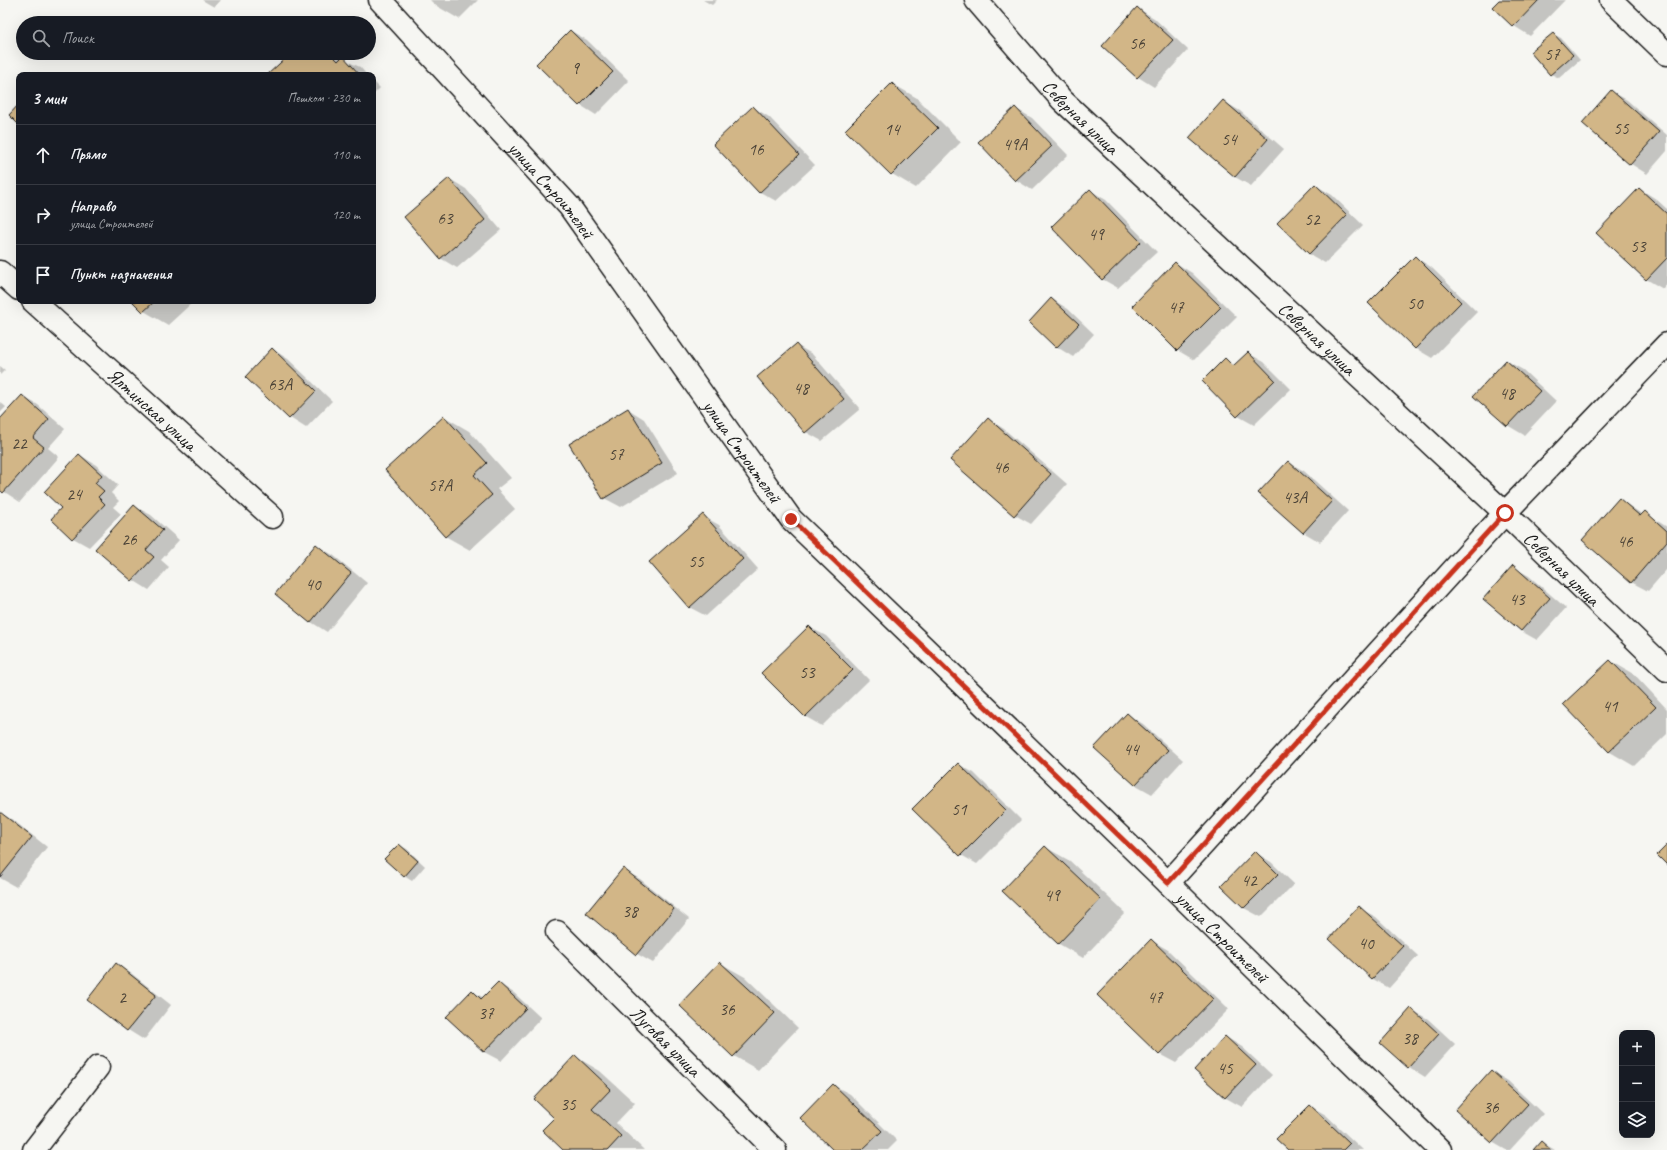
<!DOCTYPE html>
<html lang="ru">
<head>
<meta charset="utf-8">
<style>
  :root { --surface:#171b24; --page:#20242c; --text:#f1f3f6; --muted:#9ea1a6; --line:#363941 }
  body { margin:0; font-family:Caveat,sans-serif; background:var(--page); color:var(--text) }
  .controls { position:absolute; right:12px; bottom:12px; display:grid; overflow:hidden; border-radius:8px; box-shadow:0 4px 16px #0002 }
  .controls button { width:36px; height:36px; display:grid; place-items:center; padding:0; border:0; border-bottom:1px solid var(--line); background:var(--surface); color:var(--text); font:20px sans-serif }
  .stop { position:absolute; width:12px; height:12px; margin:-9px; border:3px solid #c8321e; border-radius:50%; background:#fff }
  .stop.end { background:#c8321e; border-color:#fff; box-shadow:0 1px 4px #0008 }
  .list { margin:0; padding:0; list-style:none }
  h2 { display:flex; justify-content:space-between; align-items:center; height:52px; margin:0; padding:0 16px; font-size:17px }
  h2 small { font-size:13px; font-weight:400; color:var(--muted) }
  .list li { display:grid; grid-template-columns:26px 1fr auto; gap:12px; align-items:center; box-sizing:border-box; height:60px; padding:0 16px; border-top:1px solid var(--line) }
  .list b { display:block; font-size:15px; white-space:nowrap }
  .list p { margin:0; font-size:13px; white-space:nowrap; color:var(--muted) }
  .list em { font-size:13px; font-style:normal; color:var(--muted) }
  .icon { flex:none; width:22px; height:22px; fill:none; stroke:currentColor; stroke-width:2; stroke-linecap:round; stroke-linejoin:round }
  .map { position:relative; flex:none; width:1667px; height:1150px; overflow:hidden }
  .search { position:absolute; background:var(--surface); box-shadow:0 4px 16px #0002; left:16px; top:16px; width:360px; height:44px; display:flex; align-items:center; gap:10px; box-sizing:border-box; padding:0 14px; border-radius:22px; color:var(--muted); font-size:15px }
  .panel { position:absolute; background:var(--surface); box-shadow:0 4px 16px #0002; left:16px; top:72px; width:360px; height:232px; border-radius:8px }
  .map>svg:first-child { display:block }
  .shadow { fill:#0003 }
  .building { fill:#d2b687; stroke:#1c1c1c }
  .lines { fill:none; stroke-linecap:round; stroke-linejoin:round }
  .minor-casing { stroke:#1c1c1c; stroke-width:25 }
  .minor { stroke:#f6f6f2; stroke-width:22 }
  .route { stroke:#c8321e; stroke-width:5 }
  .labels { text-anchor:middle; stroke-width:4; stroke-linejoin:round; paint-order:stroke }
  .number-label { font-size:17px; fill:#4a4237 }
  .street-label { font-size:19px; fill:#1c1c1c; stroke:#f6f6f2 }
</style>
</head>
<body>
<div class="map">
<svg width="1667" height="1150" viewBox="0 0 1667 1150">
  <rect width="100%" height="100%" fill="#f6f6f2"/>
  <filter id="ink" filterUnits="userSpaceOnUse"><feTurbulence type="fractalNoise" baseFrequency=".025" numOctaves="2"/><feDisplacementMap in="SourceGraphic" scale="8" xChannelSelector="R" yChannelSelector="G"/><feConvolveMatrix kernelMatrix="1 2 1 2 8 2 1 2 1" color-interpolation-filters="sRGB"/></filter>
  <g filter="url(#ink)">
    <g class="shadow">
      <polygon points="202,0 220,0 214,7"/>
      <polygon points="430,0 478,0 459,19 435,5"/>
      <polygon points="703,0 717,0 712,5"/>
      <polygon points="1500,0 1565,0 1530,36 1514,26 1494,7"/>
      <polygon points="1137,8 1154,18 1188,50 1154,87 1138,77 1103,46"/>
      <polygon points="571,31 587,40 629,81 596,115 580,105"/>
      <polygon points="1553,34 1561,38 1580,60 1559,78 1551,74"/>
      <polygon points="292,53 337,53 342,59 360,67 367,75 269,75"/>
      <polygon points="373,81 380,88 373,95"/>
      <polygon points="893,84 917,98 961,142 916,188 892,174"/>
      <polygon points="1611,91 1627,100 1667,135 1667,151 1647,174 1631,164 1583,123"/>
      <polygon points="1223,101 1240,111 1284,149 1251,186 1235,177"/>
      <polygon points="753,107 769,117 815,165 776,201 760,192"/>
      <polygon points="1015,108 1032,118 1068,155 1032,190 1016,180"/>
      <polygon points="450,179 466,189 501,230 457,268 440,258"/>
      <polygon points="1315,185 1332,195 1363,225 1325,263 1309,254"/>
      <polygon points="1640,189 1656,199 1667,209 1667,284 1663,289 1646,279"/>
      <polygon points="1090,190 1106,200 1157,252 1118,288 1102,279"/>
      <polygon points="1415,257 1431,267 1477,312 1432,358 1415,348"/>
      <polygon points="1176,263 1192,273 1237,317 1194,360 1177,350"/>
      <polygon points="1052,299 1068,309 1094,334 1073,357 1057,347 1030,322"/>
      <polygon points="134,301 194,301 168,325 144,311"/>
      <polygon points="796,345 812,354 860,409 822,441 806,432"/>
      <polygon points="272,349 288,359 332,401 306,428 290,418"/>
      <polygon points="1248,353 1264,362 1291,389 1254,425 1238,416 1225,360 1235,365"/>
      <polygon points="1507,361 1523,370 1556,401 1524,435 1507,425"/>
      <polygon points="0,366 5,370 0,375"/>
      <polygon points="22,396 38,405 65,429 48,448 59,457 20,502 0,489 0,420"/>
      <polygon points="0,402 6,407 0,413"/>
      <polygon points="628,409 644,419 678,473 621,507 604,498"/>
      <polygon points="445,417 469,431 511,478 497,489 515,509 470,550 445,536"/>
      <polygon points="988,419 1004,429 1067,484 1031,524 1015,515"/>
      <polygon points="80,455 96,465 118,485 111,493 119,501 113,507 121,514 89,547 73,538 63,508"/>
      <polygon points="1288,462 1304,471 1348,511 1320,542 1303,532"/>
      <polygon points="1619,499 1643,515 1645,513 1667,527 1667,569 1648,591 1631,582"/>
      <polygon points="134,506 151,515 179,540 161,560 169,567 149,590 133,580 96,549"/>
      <polygon points="703,516 719,525 758,569 706,616 689,607"/>
      <polygon points="317,546 333,555 367,583 327,632 311,622 277,594"/>
      <polygon points="1513,567 1529,576 1566,608 1537,640 1521,631"/>
      <polygon points="809,627 826,636 869,680 822,726 806,717 763,673"/>
      <polygon points="1611,661 1635,675 1667,709 1667,734 1634,766 1610,752 1565,704"/>
      <polygon points="1127,714 1143,724 1183,760 1152,794 1136,785 1096,748"/>
      <polygon points="958,764 974,773 1021,820 977,864 961,855"/>
      <polygon points="0,813 13,820 47,847 16,887 0,878"/>
      <polygon points="399,845 407,849 425,866 412,881 404,876"/>
      <polygon points="1045,847 1070,861 1125,913 1083,958 1059,944 1003,891"/>
      <polygon points="1255,852 1271,862 1294,884 1261,917 1244,908 1222,886"/>
      <polygon points="623,870 640,879 689,919 653,963 637,954"/>
      <polygon points="1359,908 1376,917 1418,956 1389,988 1373,979 1330,939"/>
      <polygon points="1151,940 1168,950 1229,1009 1176,1063 1159,1054"/>
      <polygon points="720,963 745,977 798,1028 758,1070 734,1056 680,1005"/>
      <polygon points="116,964 132,974 171,1005 144,1040 128,1030 89,1000"/>
      <polygon points="498,983 514,993 541,1018 501,1061 484,1052 472,991 484,998"/>
      <polygon points="1412,1010 1428,1019 1455,1044 1425,1077 1409,1067 1382,1043"/>
      <polygon points="1226,1037 1242,1047 1272,1075 1242,1107 1226,1098 1196,1070"/>
      <polygon points="576,1057 600,1071 635,1103 616,1123 644,1150 565,1150 556,1118"/>
      <polygon points="1491,1071 1508,1081 1543,1114 1510,1150 1506,1150 1492,1142"/>
      <polygon points="833,1085 850,1094 897,1141 888,1150 834,1150"/>
      <polygon points="1310,1106 1326,1115 1363,1150 1289,1150"/>
      <polygon points="1541,1142 1555,1150 1534,1150"/>
    </g>
    <g class="building">
      <polygon points="1499,0 1539,0 1513,27 1492,7"/>
      <polygon points="1137,7 1173,40 1137,78 1102,46"/>
      <polygon points="570,30 613,72 579,106 536,64"/>
      <polygon points="1553,33 1573,55 1550,75 1530,52"/>
      <polygon points="291,53 330,53 338,61 343,56 360,75 267,75"/>
      <polygon points="892,83 938,128 891,175 845,130"/>
      <polygon points="1611,90 1659,132 1630,165 1582,123"/>
      <polygon points="1223,100 1268,139 1235,177 1189,138"/>
      <polygon points="19,104 19,125 9,115"/>
      <polygon points="753,106 799,155 759,193 713,144"/>
      <polygon points="1015,107 1052,146 1015,181 978,142"/>
      <polygon points="449,178 485,220 440,259 404,217"/>
      <polygon points="1315,184 1347,215 1309,254 1277,223"/>
      <polygon points="1639,188 1667,214 1667,258 1646,280 1596,233"/>
      <polygon points="1090,189 1141,242 1102,280 1051,227"/>
      <polygon points="1415,256 1461,302 1415,349 1368,303"/>
      <polygon points="1175,262 1221,307 1177,351 1132,306"/>
      <polygon points="1051,298 1079,324 1056,348 1029,322"/>
      <polygon points="132,301 155,301 143,312"/>
      <polygon points="796,344 844,399 805,433 757,377"/>
      <polygon points="272,348 316,391 289,419 245,377"/>
      <polygon points="1248,352 1275,380 1237,417 1202,381 1225,358 1233,366"/>
      <polygon points="1506,360 1540,391 1507,426 1473,396"/>
      <polygon points="22,395 49,419 33,438 44,447 3,493 0,490 0,419"/>
      <polygon points="628,408 662,463 603,499 569,444"/>
      <polygon points="444,416 487,463 474,475 492,495 445,537 385,470"/>
      <polygon points="988,418 1051,474 1014,516 950,460"/>
      <polygon points="79,454 102,475 95,483 104,491 98,497 105,504 72,539 51,519 61,508 44,492"/>
      <polygon points="1288,461 1332,501 1303,533 1258,493"/>
      <polygon points="1619,498 1640,516 1645,511 1667,531 1667,541 1631,583 1582,540"/>
      <polygon points="134,505 163,530 146,550 154,557 132,581 95,549"/>
      <polygon points="703,514 743,559 689,608 649,562"/>
      <polygon points="316,544 351,573 310,623 275,594"/>
      <polygon points="1513,565 1550,598 1521,631 1483,599"/>
      <polygon points="809,626 853,670 805,717 761,673"/>
      <polygon points="1610,660 1656,707 1609,752 1563,704"/>
      <polygon points="1127,713 1168,750 1135,785 1094,748"/>
      <polygon points="958,763 1006,810 960,856 912,809"/>
      <polygon points="0,812 32,837 0,877"/>
      <polygon points="399,844 418,861 404,877 384,859"/>
      <polygon points="1667,845 1667,865 1657,855"/>
      <polygon points="1045,846 1101,899 1058,944 1002,891"/>
      <polygon points="1255,851 1278,874 1244,908 1221,886"/>
      <polygon points="623,868 674,909 636,955 586,913"/>
      <polygon points="1359,906 1403,946 1372,979 1329,939"/>
      <polygon points="1151,939 1213,999 1159,1055 1097,995"/>
      <polygon points="720,962 775,1013 733,1057 679,1005"/>
      <polygon points="116,963 156,995 127,1031 87,1000"/>
      <polygon points="498,982 526,1008 484,1052 446,1017 472,990 481,999"/>
      <polygon points="1411,1008 1439,1034 1408,1068 1380,1043"/>
      <polygon points="1225,1036 1256,1065 1225,1098 1194,1070"/>
      <polygon points="575,1055 611,1089 592,1109 621,1136 608,1150 563,1150 542,1130 554,1118 534,1099"/>
      <polygon points="1491,1070 1528,1104 1492,1143 1455,1110"/>
      <polygon points="833,1084 882,1131 862,1150 833,1150 800,1118"/>
      <polygon points="1310,1105 1350,1143 1343,1150 1288,1150 1276,1139"/>
      <polygon points="1541,1141 1551,1150 1533,1150"/>
    </g>
    <g class="lines">
      <g class="minor-casing">
        <g id="minor">
          <path id="s1" d="M380,0L569,206L791,519L1168,883L1440,1150"/>
          <path id="s2" d="M976,0L1062,100L1505,513L1667,670"/>
          <polyline points="1611,0 1667,54"/>
          <polyline points="0,272 19,289"/>
          <path id="s3" d="M33,301L272,517"/>
          <polyline points="1168,883 1505,513 1667,344"/>
          <path id="s4" d="M557,932L775,1150"/>
          <polyline points="34,1150 98,1067"/>
        </g>
      </g>
      <use href="#minor" class="minor"/>
    </g>
  </g>
  <g class="lines" filter="url(#ink)">
    <polyline class="route" points="791,519 1168,883 1505,513"/>
  </g>
  <g class="labels">
    <g class="number-label">
      <text x="1137" y="49">56</text>
      <text x="1552" y="60">57</text>
      <text x="575" y="74">9</text>
      <text x="1621" y="134">55</text>
      <text x="892" y="135">14</text>
      <text x="1229" y="145">54</text>
      <text x="1015" y="150">49А</text>
      <text x="756" y="155">16</text>
      <text x="445" y="224">63</text>
      <text x="1312" y="225">52</text>
      <text x="1096" y="240">49</text>
      <text x="1638" y="252">53</text>
      <text x="1415" y="309">50</text>
      <text x="1176" y="313">47</text>
      <text x="280" y="390">63А</text>
      <text x="801" y="394">48</text>
      <text x="1507" y="399">48</text>
      <text x="19" y="449">22</text>
      <text x="616" y="460">57</text>
      <text x="1001" y="473">46</text>
      <text x="440" y="491">57А</text>
      <text x="74" y="500">24</text>
      <text x="1295" y="503">43А</text>
      <text x="129" y="545">26</text>
      <text x="1625" y="547">46</text>
      <text x="696" y="567">55</text>
      <text x="313" y="590">40</text>
      <text x="1517" y="605">43</text>
      <text x="807" y="678">53</text>
      <text x="1610" y="712">41</text>
      <text x="1131" y="755">44</text>
      <text x="959" y="815">51</text>
      <text x="1249" y="886">42</text>
      <text x="1052" y="901">49</text>
      <text x="630" y="917">38</text>
      <text x="1366" y="949">40</text>
      <text x="122" y="1003">2</text>
      <text x="1155" y="1003">47</text>
      <text x="727" y="1015">36</text>
      <text x="486" y="1019">37</text>
      <text x="1410" y="1044">38</text>
      <text x="1225" y="1074">45</text>
      <text x="568" y="1110">35</text>
      <text x="1491" y="1113">36</text>
    </g>
    <g class="street-label">
      <text dy="7" stroke="none"><textPath href="#s2" startOffset="157">Северная улица</textPath></text>
      <text dy="7" stroke="none"><textPath href="#s1" startOffset="256">улица Строителей</textPath></text>
      <text dy="7" stroke="none"><textPath href="#s2" startOffset="481">Северная улица</textPath></text>
      <text dy="7" stroke="none"><textPath href="#s3" startOffset="161">Ялтинская улица</textPath></text>
      <text dy="7" stroke="none"><textPath href="#s1" startOffset="580">улица Строителей</textPath></text>
      <text dy="7" stroke="none"><textPath href="#s2" startOffset="817">Северная улица</textPath></text>
      <text dy="7" stroke="none"><textPath href="#s1" startOffset="1264">улица Строителей</textPath></text>
      <text dy="7" stroke="none"><textPath href="#s4" startOffset="154">Луговая улица</textPath></text>
    </g>
  </g>
</svg>
<div class="controls">
<button>+</button>
<button>−</button>
<button><svg class="icon" aria-label="layers" viewBox="0 0 24 24"><path d="M12 4l9 5-9 5-9-5zM3 14l9 5 9-5"/></svg></button>
</div>
<div class="stop" style="left:1505px;top:513px"></div>
<div class="stop end" style="left:791px;top:519px"></div>
<div class="search"><svg class="icon" aria-label="search" viewBox="0 0 24 24"><circle cx="10" cy="10" r="6"/><path d="M15 15l6 6"/></svg>Поиск</div>
<section class="panel">
<h2>3 мин<small>Пешком · 230 m</small></h2>
<ul class="list">
<li><svg class="icon" aria-label="ahead" viewBox="0 0 24 24"><path d="M12 20V5M6 11l6-6 6 6"/></svg><div><b>Прямо</b></div><em>110 m</em></li>
<li><svg class="icon" aria-label="right" viewBox="0 0 24 24"><path d="M7 20v-9h11M14 6l5 5-5 5"/></svg><div><b>Направо</b><p>улица Строителей</p></div><em>120 m</em></li>
<li><svg class="icon" aria-label="arrive" viewBox="0 0 24 24"><path d="M6 21V4h12l-3 4 3 4H6"/></svg><div><b>Пункт назначения</b></div></li>
</ul>
</section>
</div>
</body>
</html>
